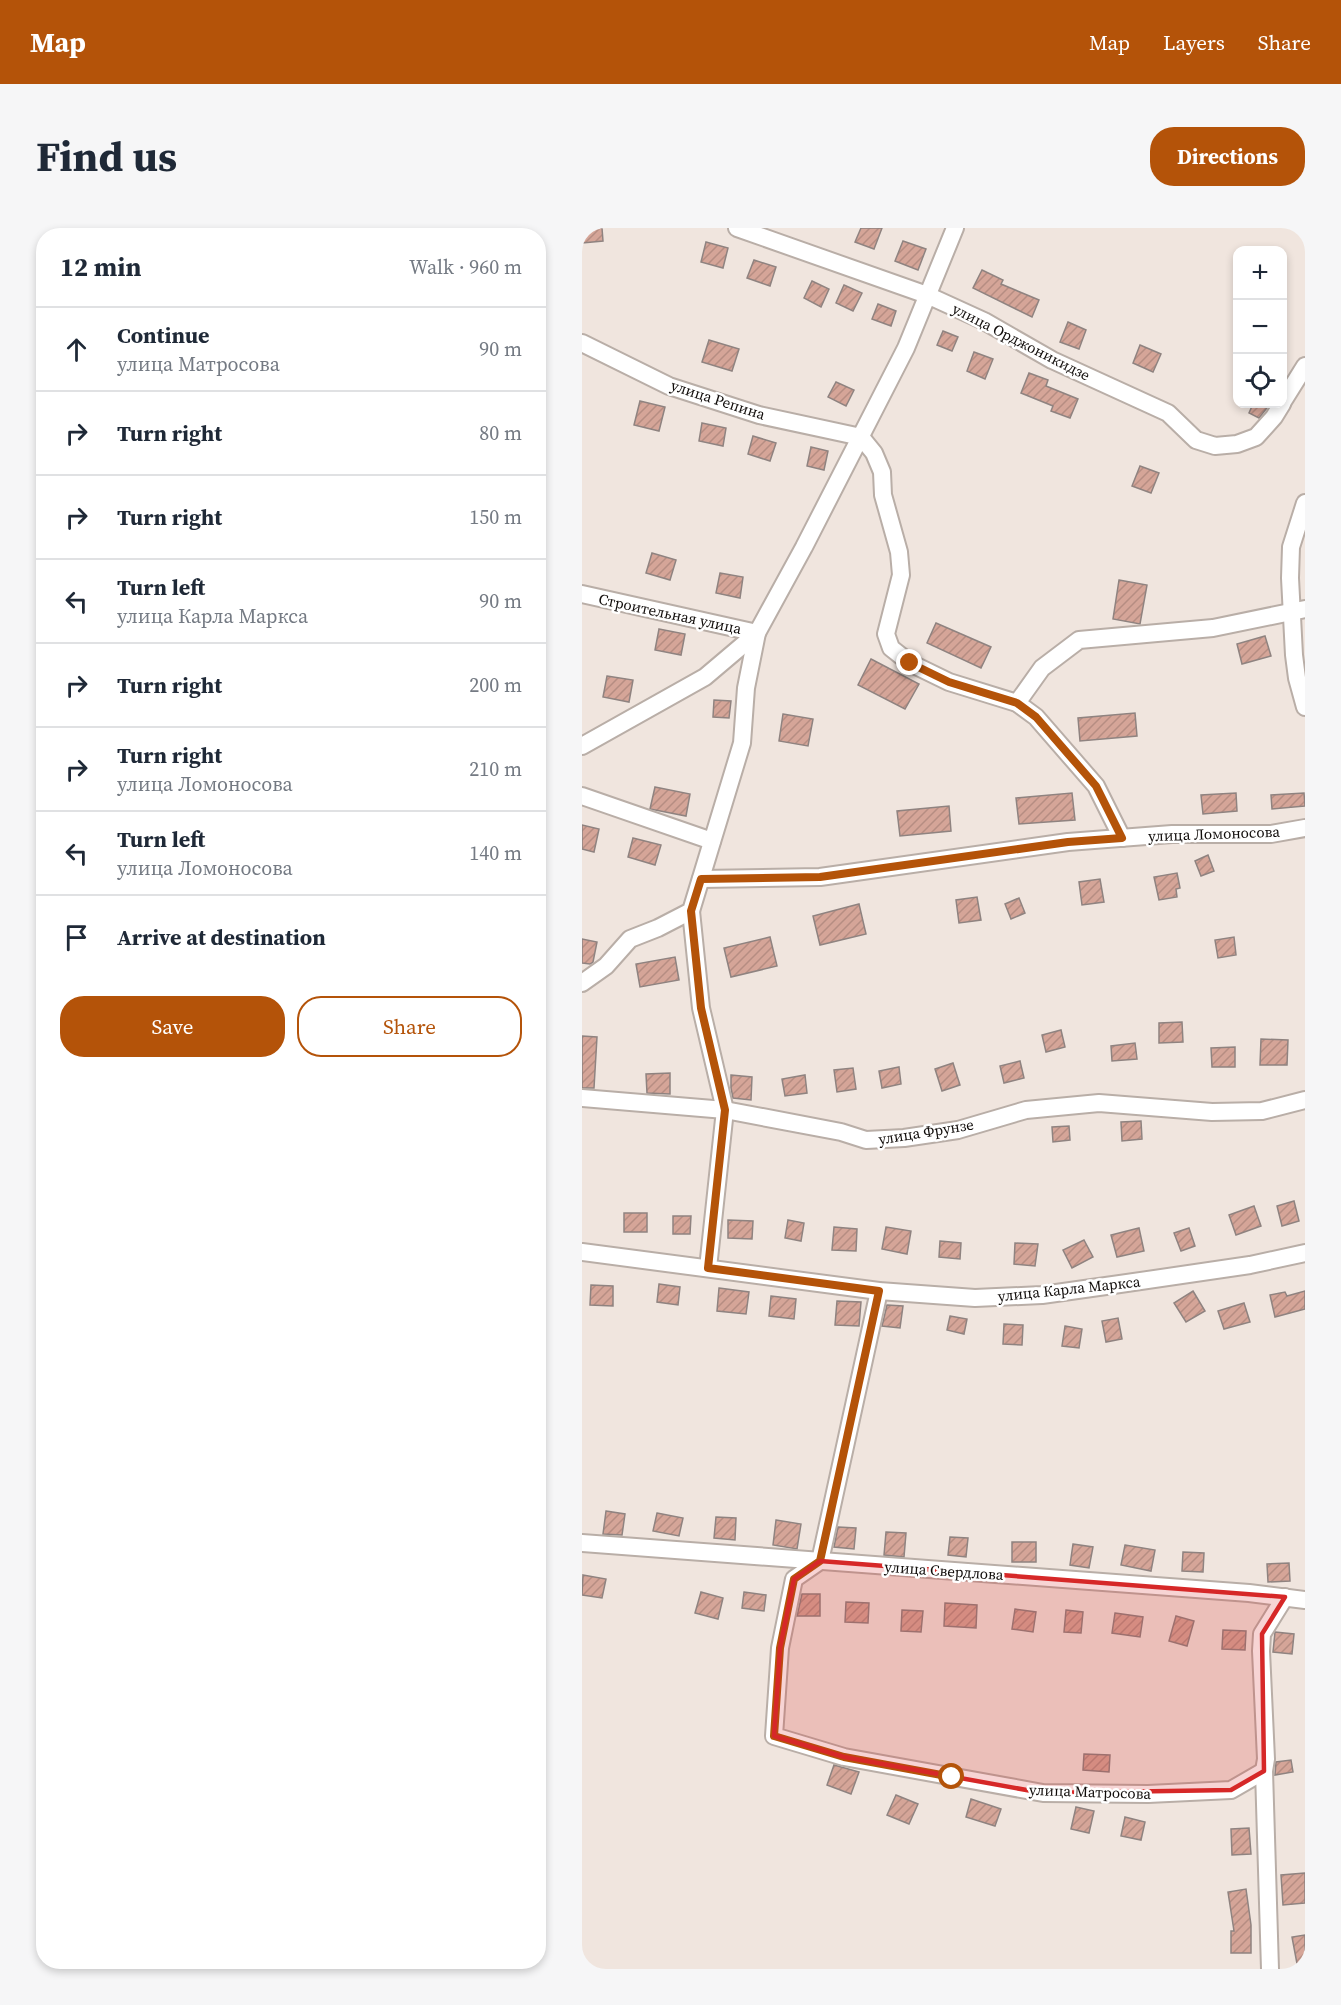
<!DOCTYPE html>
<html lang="en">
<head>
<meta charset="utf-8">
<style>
  :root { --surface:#fff; --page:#f6f6f7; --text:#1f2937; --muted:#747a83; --line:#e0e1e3; --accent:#b45309 }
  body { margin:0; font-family:"Source Serif 4",serif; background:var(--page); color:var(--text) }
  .controls { position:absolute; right:18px; top:18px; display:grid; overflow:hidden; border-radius:12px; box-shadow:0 3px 9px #0003 }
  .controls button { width:54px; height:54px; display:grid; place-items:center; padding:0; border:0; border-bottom:2px solid var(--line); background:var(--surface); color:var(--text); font:30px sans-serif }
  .stop { position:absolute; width:18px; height:18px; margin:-14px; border:4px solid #b45309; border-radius:50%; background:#fff }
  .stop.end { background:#b45309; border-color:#fff; box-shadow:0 2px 6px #0008 }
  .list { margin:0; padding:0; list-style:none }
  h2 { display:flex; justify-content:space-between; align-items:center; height:78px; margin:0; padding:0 24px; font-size:26px }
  h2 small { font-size:20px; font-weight:400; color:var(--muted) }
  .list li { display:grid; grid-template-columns:39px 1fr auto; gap:18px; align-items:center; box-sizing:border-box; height:84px; padding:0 24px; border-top:2px solid var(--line) }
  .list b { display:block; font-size:22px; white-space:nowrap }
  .list p { margin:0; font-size:20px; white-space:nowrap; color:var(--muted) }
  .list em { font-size:20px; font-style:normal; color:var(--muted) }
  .actions { display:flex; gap:12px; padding:18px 24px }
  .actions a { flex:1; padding:14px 0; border:2px solid var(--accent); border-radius:24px; text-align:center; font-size:21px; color:var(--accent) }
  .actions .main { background:var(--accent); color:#fff }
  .icon { flex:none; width:33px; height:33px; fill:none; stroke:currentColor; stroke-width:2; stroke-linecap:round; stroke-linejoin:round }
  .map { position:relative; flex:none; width:723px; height:1741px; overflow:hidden; border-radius:24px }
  header { display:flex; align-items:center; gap:36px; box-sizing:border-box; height:84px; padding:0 30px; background:var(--accent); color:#fff }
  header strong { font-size:28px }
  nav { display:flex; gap:33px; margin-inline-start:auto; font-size:21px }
  .intro { display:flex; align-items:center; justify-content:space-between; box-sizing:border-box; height:144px; padding:0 36px }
  h1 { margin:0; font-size:42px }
  .button { padding:15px 27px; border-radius:24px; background:var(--accent); color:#fff; font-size:21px; font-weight:700 }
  main { display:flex; gap:36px; padding:0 36px }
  aside { flex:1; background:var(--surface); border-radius:24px; box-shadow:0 3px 9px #0003 }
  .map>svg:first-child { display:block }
  .building { fill:url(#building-hatch); stroke:#8f8380; stroke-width:1.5 }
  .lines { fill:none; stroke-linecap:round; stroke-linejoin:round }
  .minor-casing { stroke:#b9aea7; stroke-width:20 }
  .minor { stroke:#fff; stroke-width:16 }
  .route { stroke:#b45309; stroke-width:8 }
  .marked { fill:#d62828; fill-opacity:0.2; stroke:#d62828; stroke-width:4.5; stroke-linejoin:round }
  .labels { text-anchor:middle; stroke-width:5; stroke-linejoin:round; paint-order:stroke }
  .street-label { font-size:15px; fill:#100c0a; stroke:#fff }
</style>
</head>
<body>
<header>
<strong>Map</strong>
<nav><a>Map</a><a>Layers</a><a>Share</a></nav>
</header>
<div class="intro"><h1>Find us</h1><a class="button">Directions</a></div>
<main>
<aside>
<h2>12 min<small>Walk · 960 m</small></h2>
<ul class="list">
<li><svg class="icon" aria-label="ahead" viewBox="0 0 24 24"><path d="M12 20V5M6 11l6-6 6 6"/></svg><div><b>Continue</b><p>улица Матросова</p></div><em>90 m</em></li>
<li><svg class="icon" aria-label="right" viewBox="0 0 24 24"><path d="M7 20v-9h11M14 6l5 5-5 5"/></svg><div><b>Turn right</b></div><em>80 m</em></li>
<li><svg class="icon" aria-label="right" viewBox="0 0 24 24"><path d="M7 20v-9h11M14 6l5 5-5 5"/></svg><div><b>Turn right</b></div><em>150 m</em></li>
<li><svg class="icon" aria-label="left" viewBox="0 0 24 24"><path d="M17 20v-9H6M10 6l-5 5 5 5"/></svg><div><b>Turn left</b><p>улица Карла Маркса</p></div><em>90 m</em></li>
<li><svg class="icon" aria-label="right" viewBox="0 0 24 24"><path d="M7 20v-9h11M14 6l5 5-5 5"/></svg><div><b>Turn right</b></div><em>200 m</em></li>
<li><svg class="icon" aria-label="right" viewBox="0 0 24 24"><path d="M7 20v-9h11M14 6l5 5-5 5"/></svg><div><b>Turn right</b><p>улица Ломоносова</p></div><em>210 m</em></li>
<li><svg class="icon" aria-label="left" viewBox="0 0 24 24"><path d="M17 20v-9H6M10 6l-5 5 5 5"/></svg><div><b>Turn left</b><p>улица Ломоносова</p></div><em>140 m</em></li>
<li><svg class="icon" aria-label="arrive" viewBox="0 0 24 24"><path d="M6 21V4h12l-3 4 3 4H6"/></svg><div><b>Arrive at destination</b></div></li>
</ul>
<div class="actions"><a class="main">Save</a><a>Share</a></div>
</aside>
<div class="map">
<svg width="723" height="1741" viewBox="0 0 723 1741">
  <defs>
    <pattern id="building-hatch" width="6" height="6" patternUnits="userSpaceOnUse" patternTransform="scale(1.5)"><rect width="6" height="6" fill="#d5a598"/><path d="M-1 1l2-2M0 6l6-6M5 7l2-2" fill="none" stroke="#b68d82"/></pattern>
  </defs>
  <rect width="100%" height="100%" fill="#f0e5de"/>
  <g class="building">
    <polygon points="0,0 20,0 21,13 0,15"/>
    <polygon points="279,0 300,0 292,21 273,14"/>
    <polygon points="321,13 344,21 336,42 313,33"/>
    <polygon points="124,14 146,20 141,40 119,34"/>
    <polygon points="172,32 194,39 188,58 165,50"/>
    <polygon points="400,42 421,52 419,56 457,72 450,89 391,60"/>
    <polygon points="230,53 247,61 239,79 222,70"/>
    <polygon points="262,57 280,65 271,83 254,75"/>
    <polygon points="296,76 314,83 309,98 290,91"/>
    <polygon points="486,94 504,102 497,121 478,114"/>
    <polygon points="361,103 376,109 370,123 355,117"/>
    <polygon points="127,112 157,121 150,143 120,134"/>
    <polygon points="558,117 579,126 571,144 551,135"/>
    <polygon points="392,124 411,131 403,151 385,143"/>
    <polygon points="447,145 466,152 464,158 496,171 488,190 469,183 471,178 439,165"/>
    <polygon points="254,154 272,162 264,178 246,169"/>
    <polygon points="58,173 83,179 77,203 52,197"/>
    <polygon points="671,176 688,176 677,190 667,185"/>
    <polygon points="120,195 144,200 141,218 117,213"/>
    <polygon points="171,208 194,215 188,233 166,226"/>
    <polygon points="229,219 246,223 242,242 225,238"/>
    <polygon points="558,238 577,245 569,265 550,258"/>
    <polygon points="70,325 94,332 88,352 64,345"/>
    <polygon points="138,345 161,349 158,370 134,365"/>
    <polygon points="537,352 565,357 558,396 531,391"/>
    <polygon points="354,395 409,419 399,440 345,415"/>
    <polygon points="77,401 103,406 99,427 73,422"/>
    <polygon points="683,408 689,428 660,436 655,416"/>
    <polygon points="289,431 337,456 323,481 276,457"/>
    <polygon points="25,448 51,452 47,474 21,469"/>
    <polygon points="132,472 149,473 147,490 131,489"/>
    <polygon points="553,485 555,508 498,513 496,490"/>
    <polygon points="201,486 231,491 226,518 197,513"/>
    <polygon points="73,559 108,566 104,588 68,581"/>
    <polygon points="490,565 493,592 437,596 434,570"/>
    <polygon points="654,565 655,583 621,586 619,567"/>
    <polygon points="722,565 723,578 690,581 689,567"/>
    <polygon points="367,578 369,603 318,608 315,583"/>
    <polygon points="0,597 17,601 12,624 0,621"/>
    <polygon points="51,610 79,617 73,637 46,629"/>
    <polygon points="626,627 632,643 619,648 613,633"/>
    <polygon points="595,645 598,660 594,661 595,669 577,672 572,649"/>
    <polygon points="518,651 522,674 500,677 497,654"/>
    <polygon points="395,669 399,692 377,695 374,672"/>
    <polygon points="437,670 443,685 429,691 423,676"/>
    <polygon points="277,676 284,706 238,717 231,688"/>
    <polygon points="188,709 195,738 149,749 142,720"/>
    <polygon points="652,709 654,727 636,730 633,712"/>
    <polygon points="0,711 15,714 11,734 8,736 0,735"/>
    <polygon points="93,729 97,752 58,759 54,736"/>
    <polygon points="600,794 601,814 577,815 577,795"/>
    <polygon points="479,802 483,819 464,824 460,807"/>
    <polygon points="0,808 15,809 12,860 0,860"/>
    <polygon points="679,811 706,812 705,837 678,837"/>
    <polygon points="553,815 555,831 530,833 529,818"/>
    <polygon points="653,819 653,839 630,839 629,820"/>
    <polygon points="438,833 442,850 422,855 418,838"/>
    <polygon points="371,835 378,857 360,863 353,841"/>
    <polygon points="317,839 319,856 300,860 297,843"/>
    <polygon points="271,840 274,861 255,864 252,842"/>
    <polygon points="88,845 88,866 65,865 64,846"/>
    <polygon points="149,847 170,849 169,872 151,870 149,860"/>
    <polygon points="223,847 225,865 203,868 200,851"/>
    <polygon points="559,893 560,911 540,913 539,894"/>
    <polygon points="487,898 488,912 471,914 470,899"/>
    <polygon points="712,973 717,993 700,998 695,978"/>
    <polygon points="672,978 679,998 654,1007 647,987"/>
    <rect x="42" y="985" width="23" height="19"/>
    <polygon points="91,988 109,988 108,1006 91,1006"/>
    <polygon points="146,992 171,993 170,1011 146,1010"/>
    <polygon points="206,992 222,995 219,1013 203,1010"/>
    <polygon points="252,999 275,1001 274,1023 250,1022"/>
    <polygon points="304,999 329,1003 325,1026 300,1021"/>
    <polygon points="557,1000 562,1023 535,1029 529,1007"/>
    <polygon points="607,1000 613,1018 599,1023 592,1005"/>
    <polygon points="502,1012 511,1029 490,1040 481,1022"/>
    <polygon points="358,1013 379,1015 378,1031 357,1029"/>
    <polygon points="433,1015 456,1016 453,1038 432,1036"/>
    <polygon points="77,1056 98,1059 96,1077 75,1074"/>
    <polygon points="9,1057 31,1058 31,1078 8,1077"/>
    <polygon points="137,1060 167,1064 164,1086 135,1083"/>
    <polygon points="611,1063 623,1083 604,1094 592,1075"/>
    <polygon points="723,1063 723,1081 693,1089 688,1067 703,1064 705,1068"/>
    <polygon points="189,1068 214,1071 212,1091 187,1088"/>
    <polygon points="255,1073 279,1074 277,1098 253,1097"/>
    <polygon points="662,1075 668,1094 642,1101 636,1083"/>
    <polygon points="305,1077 321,1078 318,1100 300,1098"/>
    <polygon points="368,1088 385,1091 382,1106 365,1102"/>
    <polygon points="536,1090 540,1111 524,1114 520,1093"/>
    <polygon points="422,1096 441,1097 440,1117 421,1116"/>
    <polygon points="483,1098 500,1101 497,1120 480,1118"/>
    <polygon points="24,1283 43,1286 40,1307 21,1306"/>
    <polygon points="75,1285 101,1290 97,1308 71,1303"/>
    <polygon points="134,1289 154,1290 153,1312 132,1310"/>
    <polygon points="194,1292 219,1296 215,1321 191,1317"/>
    <polygon points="256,1299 274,1300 272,1321 252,1319"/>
    <polygon points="304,1304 324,1305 322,1329 302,1327"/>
    <polygon points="368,1309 386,1310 384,1329 366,1327"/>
    <rect x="430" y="1314" width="24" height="20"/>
    <polygon points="491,1316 511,1319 507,1340 488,1337"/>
    <polygon points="543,1317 573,1322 569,1343 539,1337"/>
    <polygon points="601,1324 622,1325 621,1344 600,1343"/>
    <polygon points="707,1335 708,1353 686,1354 685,1336"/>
    <polygon points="1,1347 24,1351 20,1370 0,1367"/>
    <polygon points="119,1364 141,1370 136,1391 113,1385"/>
    <polygon points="162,1364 184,1367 182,1383 160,1380"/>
    <polygon points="220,1366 238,1366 238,1388 215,1388"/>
    <polygon points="264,1374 287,1375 286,1395 263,1394"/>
    <polygon points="363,1375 395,1377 394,1400 362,1398"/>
    <polygon points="433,1381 454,1384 451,1404 430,1401"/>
    <polygon points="320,1382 341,1383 339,1404 319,1403"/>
    <polygon points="484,1382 501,1384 499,1405 482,1404"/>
    <polygon points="533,1385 561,1389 558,1409 530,1405"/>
    <polygon points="594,1388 612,1393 605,1418 587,1413"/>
    <polygon points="641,1402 664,1403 663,1422 640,1421"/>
    <polygon points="693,1404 712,1406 710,1426 691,1424"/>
    <polygon points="502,1526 528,1527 527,1544 501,1542"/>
    <polygon points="709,1532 711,1544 693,1547 694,1534"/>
    <polygon points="252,1537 277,1544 269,1566 245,1557"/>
    <polygon points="314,1567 336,1576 327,1596 305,1587"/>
    <polygon points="389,1571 419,1581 413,1598 384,1589"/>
    <polygon points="494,1579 512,1583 507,1605 489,1601"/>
    <polygon points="543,1589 563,1594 559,1612 539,1608"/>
    <polygon points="667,1600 669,1626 650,1627 649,1601"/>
    <polygon points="723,1645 723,1675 701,1677 699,1647"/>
    <polygon points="664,1661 669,1697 669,1725 649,1725 649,1703 652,1703 646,1664"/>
    <polygon points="723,1707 723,1741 716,1741 710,1709"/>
  </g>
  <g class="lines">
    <g class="minor-casing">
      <g id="minor">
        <polyline points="155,0 345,67 402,93 470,132 586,185 614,212 633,218 655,216 674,209 692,189 700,176"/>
        <polyline points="0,115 87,158 177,187 279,209 292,225 300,244 301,267 317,324 319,347 304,406 309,420 328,435 367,454 435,475 454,489 514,558 540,610"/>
        <polyline points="700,175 723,138"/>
        <polyline points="723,275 709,319 708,350 712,427 715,450 723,479"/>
        <polyline points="0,366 175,405 164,460 160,515 109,683 76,700 48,711 24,738 0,755"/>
        <polyline points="435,475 460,440 497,412 631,400 723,381"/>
        <polyline points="0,518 123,449 175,405 222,319 324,120 373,0"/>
        <polyline points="0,568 130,613"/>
        <polyline points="119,651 238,649 486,614 590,606 689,606 723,600"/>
        <polyline points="109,683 119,780 143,882 126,1040"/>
        <polyline points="0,870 143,882 259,904 284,912 322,910 376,902 444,882 517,875 630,884 680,883 723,872"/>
        <polyline points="0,1024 297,1063 393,1070 460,1067 538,1056 668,1037 723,1025"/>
        <polyline points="297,1063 238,1333 212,1351 198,1420 192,1508 262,1529 461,1565 566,1566 649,1562 682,1543"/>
        <polyline points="0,1315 667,1365 723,1372"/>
        <polyline points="688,1741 682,1543 684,1531 679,1423 680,1406 703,1369"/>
      </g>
    </g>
    <use href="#minor" class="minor"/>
  </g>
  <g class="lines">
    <polyline class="route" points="328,435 367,454 435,475 454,489 514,558 540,610 486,614 238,649 119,651 109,683 119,780 143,882 126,1040 297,1063 238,1333 212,1351 198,1420 192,1508 262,1529 370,1549"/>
  </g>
  <path class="marked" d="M238,1333L703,1369L680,1406L682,1543L649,1562L461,1565L262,1529L192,1508L198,1420L212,1351Z"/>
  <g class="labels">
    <g class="street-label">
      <text transform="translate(439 114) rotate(27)" y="5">улица Орджоникидзе</text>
      <text transform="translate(136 172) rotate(18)" y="5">улица Репина</text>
      <text transform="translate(88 386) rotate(12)" y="5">Строительная улица</text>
      <text transform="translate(632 606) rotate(-2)" y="5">улица Ломоносова</text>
      <text transform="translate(344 904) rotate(-9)" y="5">улица Фрунзе</text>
      <text transform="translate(487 1061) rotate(-6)" y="5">улица Карла Маркса</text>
      <text transform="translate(362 1343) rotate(4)" y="5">улица Свердлова</text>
      <text transform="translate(508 1564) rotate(2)" y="5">улица Матросова</text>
    </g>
  </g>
</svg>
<div class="controls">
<button>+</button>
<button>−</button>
<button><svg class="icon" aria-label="locate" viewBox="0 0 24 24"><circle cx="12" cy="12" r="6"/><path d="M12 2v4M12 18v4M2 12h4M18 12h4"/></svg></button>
</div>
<div class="stop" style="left:370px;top:1549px"></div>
<div class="stop end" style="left:328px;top:435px"></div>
</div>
</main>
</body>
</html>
